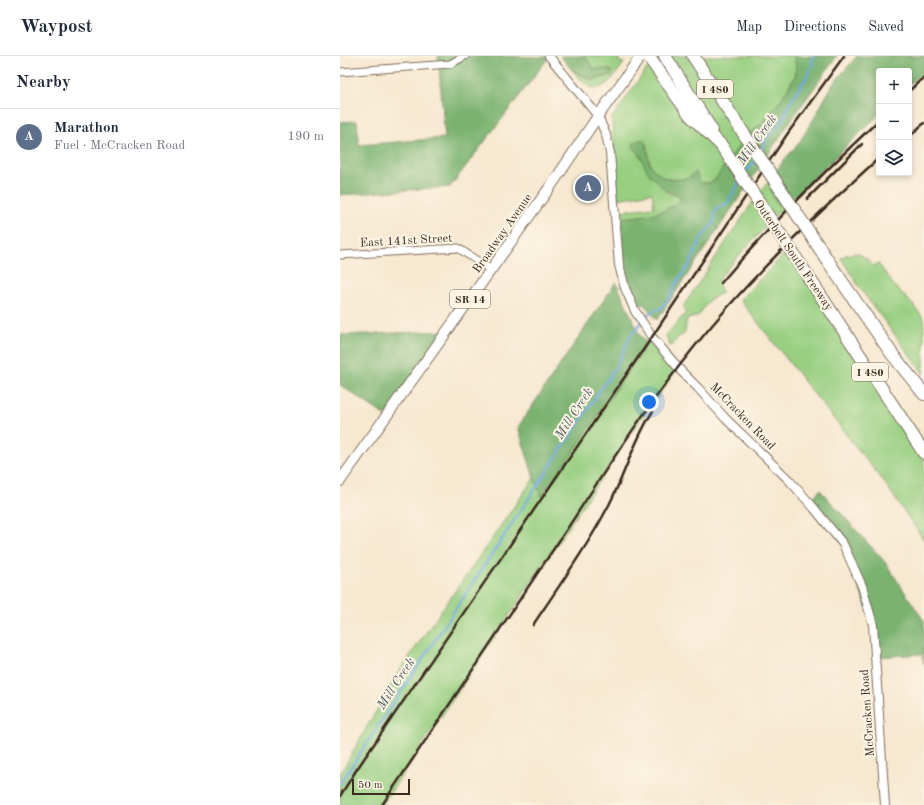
<!DOCTYPE html>
<html lang="en">
<head>
<meta charset="utf-8">
<style>
  :root { --surface:#fff; --page:#f6f6f7; --text:#1f2937; --muted:#747a83; --line:#e0e1e3; --accent:#b5179e }
  body { margin:0; font-family:"Old Standard TT",serif; background:var(--page); color:var(--text) }
  .controls { position:absolute; right:12px; top:12px; display:grid; overflow:hidden; border-radius:4px; box-shadow:0 2px 6px #0003 }
  .controls button { width:36px; height:36px; display:grid; place-items:center; padding:0; border:0; border-bottom:1px solid var(--line); background:var(--surface); color:var(--text); font:20px sans-serif }
  .scale { position:absolute; left:12px; bottom:10px; width:58px; box-sizing:border-box; padding-left:4px; border:2px solid #3b2a1e; border-top:0; font-size:11px; line-height:14px; white-space:nowrap; color:#3b2a1e; -webkit-text-stroke:3px #fcf5e5; paint-order:stroke }
  .you { position:absolute; left:309px; top:346px; width:14px; height:14px; margin:-10px; border:3px solid #fff; border-radius:50%; background:#1a73e8; box-shadow:0 0 0 6px #1a73e833 }
  .badge { display:grid; place-items:center; width:26px; height:26px; border-radius:50%; background:var(--accent); color:#fff; font-size:13px; font-weight:700 }
  .pin { position:absolute; translate:-50% -50%; border:2px solid #fff; box-shadow:0 1px 4px #0006 }
  .list { margin:0; padding:0; list-style:none }
  h2 { display:flex; justify-content:space-between; align-items:center; height:52px; margin:0; padding:0 16px; font-size:17px }
  h2 small { font-size:13px; font-weight:400; color:var(--muted) }
  .list li { display:grid; grid-template-columns:26px 1fr auto; gap:12px; align-items:center; box-sizing:border-box; height:56px; padding:0 16px; border-top:1px solid var(--line) }
  .list b { display:block; font-size:15px; white-space:nowrap }
  .list p { margin:0; font-size:13px; white-space:nowrap; color:var(--muted) }
  .list em { font-size:13px; font-style:normal; color:var(--muted) }
  .icon { flex:none; width:22px; height:22px; fill:none; stroke:currentColor; stroke-width:2; stroke-linecap:round; stroke-linejoin:round }
  .map { position:relative; flex:none; width:584px; height:749px; overflow:hidden }
  header { display:flex; align-items:center; gap:24px; box-sizing:border-box; height:56px; padding:0 20px; background:var(--surface); border-bottom:1px solid var(--line) }
  header strong { font-size:19px }
  nav { display:flex; gap:22px; margin-inline-start:auto; font-size:14px }
  main { display:flex }
  aside { flex:1; background:var(--surface) }
  .map>svg:first-child { display:block }
  .green { fill:#98cf81; stroke:#6a7c50 }
  .forest { fill:#7ab26f; stroke:#5a6e46 }
  .lines { fill:none; stroke-linecap:round; stroke-linejoin:round }
  .stream { stroke:#6aa6db; stroke-width:2.5 }
  .minor-casing { stroke:#7d6c5c; stroke-width:9 }
  .tertiary-casing { stroke:#7d6c5c; stroke-width:10 }
  .primary-casing { stroke:#7d6c5c; stroke-width:12 }
  .motorway-casing { stroke:#7d6c5c; stroke-width:14 }
  .minor { stroke:#fff; stroke-width:7 }
  .tertiary { stroke:#fff; stroke-width:8 }
  .primary { stroke:#fff; stroke-width:10 }
  .motorway { stroke:#fff; stroke-width:12 }
  .rail { stroke:#3b2a1e; stroke-width:2.5 }
  .motorway-bridge-casing { stroke:#7d6c5c; stroke-width:14; stroke-linecap:butt }
  .motorway-bridge { stroke:#fff; stroke-width:12 }
  .labels { text-anchor:middle; stroke-width:4; stroke-linejoin:round; paint-order:stroke }
  .shield { fill:#fcf5e5; stroke:#75675a; stroke-width:1 }
  .shield-label { font-size:11px; font-weight:bold; fill:#3b2a1e }
  .street-label { font-size:12px; fill:#3b2a1e; stroke:#fcf5e5 }
  .water-label { font-size:13px; font-style:italic; fill:#4b5560; stroke:#fcf5e5 }
</style>
</head>
<body>
<header>
<strong>Waypost</strong>
<nav><a>Map</a><a>Directions</a><a>Saved</a></nav>
</header>
<main>
<aside>
<h2>Nearby<small></small></h2>
<ul class="list">
<li><span class="badge" style="background:#5c6f8a">A</span><div><b>Marathon</b><p>Fuel · McCracken Road</p></div><em>190 m</em></li>
</ul>
</aside>
<div class="map">
<svg width="584" height="749" viewBox="0 0 584 749">
  <rect width="100%" height="100%" fill="#fcf5e5"/>
  <filter id="ink" filterUnits="userSpaceOnUse"><feTurbulence type="fractalNoise" baseFrequency=".025" numOctaves="2"/><feDisplacementMap in="SourceGraphic" scale="8" xChannelSelector="R" yChannelSelector="G"/><feConvolveMatrix kernelMatrix="1 2 1 2 8 2 1 2 1" color-interpolation-filters="sRGB"/></filter>
  <filter id="wash" filterUnits="userSpaceOnUse"><feTurbulence type="fractalNoise" baseFrequency=".012" numOctaves="4" result="noise"/><feDisplacementMap in="SourceGraphic" scale="16" xChannelSelector="R" yChannelSelector="G"/><feGaussianBlur stdDeviation="0.9" result="paint"/><feColorMatrix in="noise" values="0 0 0 0 0 0 0 0 0 0 0 0 0 0 0 0 0 1.4 0 .05"/><feComposite in="paint" operator="in"/></filter>
  <g filter="url(#wash)">
    <rect width="100%" height="100%" fill="#f7e8d0"/>
    <g class="green">
      <path d="M245,0H277L280,6L284,7C265,33 257,44 233,15L245,20L251,24L267,21L268,13L261,14L253,12Z"/>
      <path d="M316,0H455L456,18L441,44L423,66L409,78L374,125L369,127H362L358,123L356,117H354L349,122C335,125 317,124 310,108C308,102 308,95 307,89L300,99L310,119L325,134L330,138H336L340,140V146C322,159 302,160 281,162L280,155L314,151L312,137L278,143L272,65V62Z"/>
      <path d="M430,124C430,136 435,146 443,153L433,162L380,221L378,225L382,237L370,243L358,260L347,263C345,268 347,275 343,279C341,280 339,280 337,282L333,289L330,290L326,279L346,257L343,250L344,249L418,138Z"/>
      <polygon points="450,192 584,397 584,484 546,429 400,244"/>
      <polygon points="518,197 527,203 534,210 538,207 553,228 574,250 584,263 584,318 521,234 501,202 506,199"/>
      <polygon points="312,281 338,312 297,369 237,458 42,749 0,749 0,718 58,617 194,422 202,441"/>
    </g>
    <g class="forest">
      <polygon points="98,0 209,1 110,131 0,139 0,66 17,65 19,89 105,82"/>
      <path d="M220,0H245L253,12C259,14 266,12 272,15L271,19L251,24L245,20L233,15Z"/>
      <path d="M455,0H497L452,63L317,264L304,248L300,250C284,222 283,193 281,162C302,160 322,159 340,145V140L325,134L310,119L304,109L302,102L293,90L294,87L299,84H304C308,91 308,98 309,105C311,113 320,120 327,123C332,125 343,123 349,122L354,117L356,116L358,123L362,127H369L374,125L401,87L409,78L423,66L441,44L456,18Z"/>
      <polygon points="517,0 584,0 584,14 569,29 569,15 539,15 539,58 443,153 436,147 430,132 430,124 444,104 459,87 473,64 493,28"/>
      <polygon points="276,226 299,278 307,287 202,441 194,422 178,371"/>
      <polygon points="108,275 46,360 0,329 0,279"/>
      <polygon points="480,434 545,506 584,565 584,609 582,598 535,601 533,569 503,488 469,446"/>
    </g>
    <g class="lines">
      <g class="stream">
        <polyline points="420,97 427,81 442,66 449,48 468,19 472,10 473,0"/>
        <polyline points="404,118 417,103"/>
        <polyline points="0,728 277,309 290,281 308,258 313,255 320,253 329,242 339,223 350,208 362,181 374,166 375,155 379,151 388,147 400,125"/>
      </g>
    </g>
  </g>
  <g filter="url(#ink)">
    <g class="lines">
      <g class="minor-casing">
        <g id="minor">
          <polyline points="0,16 110,8 125,0"/>
          <polyline points="0,199 118,192 151,214"/>
        </g>
      </g>
      <g class="tertiary-casing">
        <polyline id="tertiary" points="209,0 258,60 266,79 270,97 279,209 285,232 295,255 312,281 341,315 358,332 385,362 449,424 474,452 503,488 522,530 533,569 545,749"/>
      </g>
      <g class="primary-casing">
        <polyline id="primary" points="0,425 215,124 258,60 301,0"/>
      </g>
      <g class="motorway-casing">
        <g id="motorway">
          <polyline points="308,0 350,59 381,89"/>
          <polyline points="325,0 371,73"/>
          <polyline points="353,0 396,66"/>
          <polyline points="496,217 552,298 584,338"/>
          <polyline points="477,234 584,397"/>
        </g>
      </g>
      <use href="#minor" class="minor"/>
      <use href="#tertiary" class="tertiary"/>
      <use href="#primary" class="primary"/>
      <use href="#motorway" class="motorway"/>
      <g class="rail">
        <polyline points="569,35 584,21"/>
        <polyline points="569,81 584,67"/>
        <polyline points="467,143 522,88"/>
        <path d="M381,227C430,169 484,116 539,64"/>
        <path d="M193,569C219,530 247,491 269,449C285,418 294,384 313,355"/>
        <polyline points="0,740 17,713 312,281 448,77 504,0"/>
        <path d="M42,749C102,659 162,569 223,479C265,415 307,349 355,290C410,221 474,161 539,102"/>
      </g>
      <g class="motorway-bridge-casing">
        <g id="motorway-bridge">
          <polyline points="396,66 496,217"/>
          <polyline points="381,89 477,234"/>
        </g>
      </g>
      <use href="#motorway-bridge" class="motorway-bridge"/>
    </g>
  </g>
  <g class="labels">
    <g class="shield">
      <rect x="357" y="24" width="36" height="18" rx="3"/>
      <rect x="110" y="234" width="40" height="18" rx="3"/>
      <rect x="512" y="307" width="36" height="18" rx="3"/>
    </g>
    <g class="shield-label">
      <text x="375" y="37">I 480</text>
      <text x="130" y="247">SR 14</text>
      <text x="530" y="320">I 480</text>
    </g>
    <g class="street-label">
      <text transform="translate(162 177) rotate(-55)" y="4">Broadway Avenue</text>
      <text transform="translate(66 184) rotate(-3)" y="4">East 141st Street</text>
      <text transform="translate(454 199) rotate(56)" y="4">Outerbelt South Freeway</text>
      <text transform="translate(403 360) rotate(46)" y="4">McCracken Road</text>
      <text transform="translate(527 657) rotate(-94)" y="4">McCracken Road</text>
    </g>
    <g class="water-label">
      <text transform="translate(416 83) rotate(-55)" y="5">Mill Creek</text>
      <text transform="translate(233 357) rotate(-57)" y="5">Mill Creek</text>
      <text transform="translate(55 627) rotate(-57)" y="5">Mill Creek</text>
    </g>
  </g>
</svg>
<div class="controls">
<button>+</button>
<button>−</button>
<button><svg class="icon" aria-label="layers" viewBox="0 0 24 24"><path d="M12 4l9 5-9 5-9-5zM3 14l9 5 9-5"/></svg></button>
</div>
<div class="scale">50 m</div>
<div class="you"></div>
<div class="pin badge" style="left:248px;top:132px;background:#5c6f8a">A</div>
</div>
</main>
</body>
</html>
